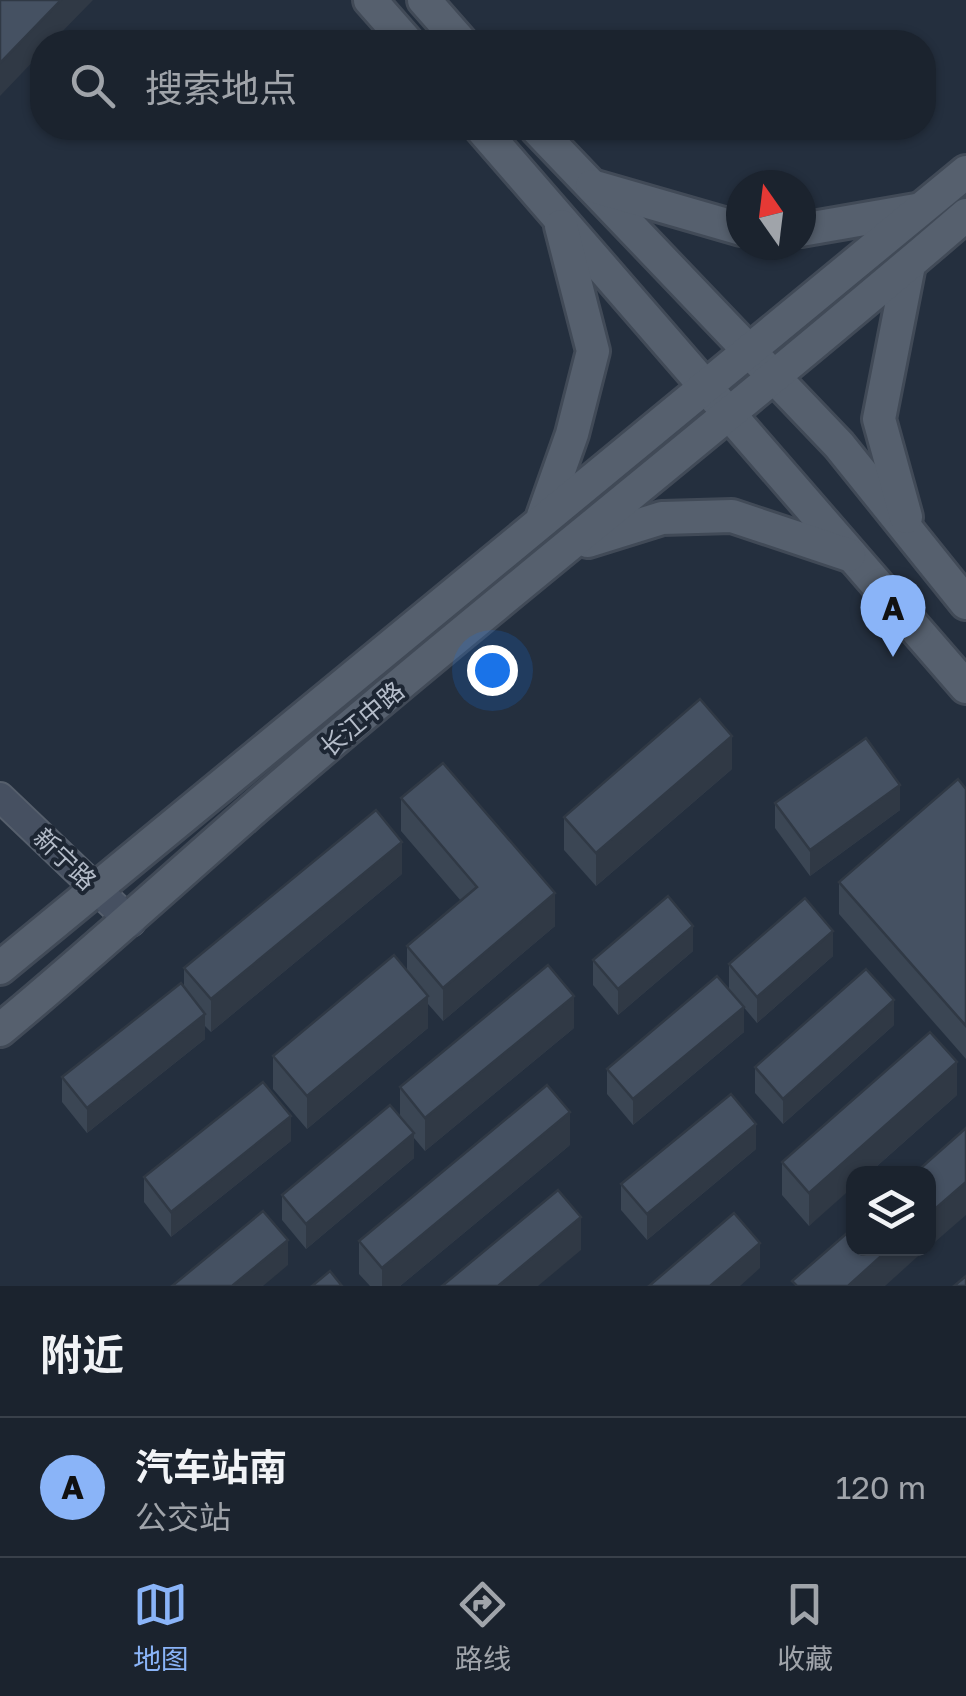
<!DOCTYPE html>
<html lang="zh">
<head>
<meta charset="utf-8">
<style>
  :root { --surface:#1b232e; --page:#242b36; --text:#f1f3f6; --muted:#a0a4aa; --line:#39404a; --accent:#8ab4f8 }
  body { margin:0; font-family:"Golos Text","Noto Sans SC",sans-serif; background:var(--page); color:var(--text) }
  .controls { position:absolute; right:30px; bottom:30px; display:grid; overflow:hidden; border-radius:20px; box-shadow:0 2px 8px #0004 }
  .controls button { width:90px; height:90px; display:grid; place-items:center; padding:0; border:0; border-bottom:2px solid var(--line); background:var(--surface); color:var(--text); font:50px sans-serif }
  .compass { position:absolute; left:726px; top:170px; width:90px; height:90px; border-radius:50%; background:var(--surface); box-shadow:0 2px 8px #0004; rotate:346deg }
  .you { position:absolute; left:492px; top:670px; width:35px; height:35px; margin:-25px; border:8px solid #fff; border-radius:50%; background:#1a73e8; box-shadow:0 0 0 15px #1a73e833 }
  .badge { display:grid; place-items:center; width:65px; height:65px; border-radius:50%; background:var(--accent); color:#111; font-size:32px; font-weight:700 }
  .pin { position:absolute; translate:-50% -82px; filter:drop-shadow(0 2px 5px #0008) }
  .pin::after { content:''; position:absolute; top:52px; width:35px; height:30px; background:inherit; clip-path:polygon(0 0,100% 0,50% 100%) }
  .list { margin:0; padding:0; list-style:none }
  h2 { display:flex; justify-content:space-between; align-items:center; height:130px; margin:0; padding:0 40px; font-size:42px }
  h2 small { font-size:32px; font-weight:400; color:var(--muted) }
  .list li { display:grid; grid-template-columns:65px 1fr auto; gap:30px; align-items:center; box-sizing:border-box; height:140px; padding:0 40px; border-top:2px solid var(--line) }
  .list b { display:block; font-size:38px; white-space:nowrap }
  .list p { margin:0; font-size:32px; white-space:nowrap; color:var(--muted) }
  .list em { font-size:32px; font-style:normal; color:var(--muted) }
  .icon { flex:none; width:55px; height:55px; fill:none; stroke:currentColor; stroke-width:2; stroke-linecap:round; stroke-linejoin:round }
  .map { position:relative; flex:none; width:966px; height:1286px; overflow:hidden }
  .search { position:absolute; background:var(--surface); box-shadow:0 2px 8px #0004; left:30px; right:30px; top:30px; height:110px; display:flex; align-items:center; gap:25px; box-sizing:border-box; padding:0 35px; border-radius:40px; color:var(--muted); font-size:38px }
  .sheet { height:270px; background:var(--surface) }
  nav { display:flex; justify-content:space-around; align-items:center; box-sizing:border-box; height:140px; border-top:2px solid var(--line); background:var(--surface); font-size:28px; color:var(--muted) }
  nav a { display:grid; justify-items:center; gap:5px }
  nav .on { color:var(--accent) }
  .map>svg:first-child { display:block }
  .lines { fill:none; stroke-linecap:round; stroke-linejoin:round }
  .secondary-casing { stroke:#565f6c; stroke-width:32 }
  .primary-casing { stroke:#414a57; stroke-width:38 }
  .secondary { stroke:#465061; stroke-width:28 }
  .primary { stroke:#56606e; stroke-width:32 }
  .wall { fill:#3b4654 }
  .shaded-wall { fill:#303945 }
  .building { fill:#455162; stroke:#303945; stroke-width:2.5 }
  .labels { text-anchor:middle; stroke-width:8; stroke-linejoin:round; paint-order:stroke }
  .street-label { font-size:25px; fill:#b4bcc9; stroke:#1d2633 }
</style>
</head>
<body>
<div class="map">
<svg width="966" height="1286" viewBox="0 0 966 1286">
  <rect width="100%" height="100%" fill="#242f3e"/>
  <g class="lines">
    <g class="secondary-casing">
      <polyline id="secondary" points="0,797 131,922"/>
    </g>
    <g class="primary-casing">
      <g id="primary">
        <polyline points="370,0 407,42"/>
        <polyline points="424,0 461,42"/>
        <polyline points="481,128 966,687"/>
        <polyline points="536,128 839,445 966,603"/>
        <polyline points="592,186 741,229"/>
        <polyline points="801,230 916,210"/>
        <polyline points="543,516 572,434 593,351 561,226"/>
        <polyline points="906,517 879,419 909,265"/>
        <polyline points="588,541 662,518 732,516 849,555"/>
        <polyline points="0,968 966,172"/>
        <path d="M0,1030C87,958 171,881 257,806C489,605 733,416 966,215"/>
      </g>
    </g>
    <use href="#secondary" class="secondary"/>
    <use href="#primary" class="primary"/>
  </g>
  <g class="wall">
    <polygon points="732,769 596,886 564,850 564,817"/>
    <polygon points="966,789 966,1059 839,914 839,882"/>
    <polygon points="401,798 555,926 443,1021 428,1004 428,1028 307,1129 273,1089 273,1056 407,970 407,946 461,901 401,831"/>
    <polygon points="775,803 900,810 810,876 775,828"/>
    <polygon points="402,874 211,1032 205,1026 205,1039 87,1133 62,1102 62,1077 184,988 184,968"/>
    <polygon points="693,951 618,1015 593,985 593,960"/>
    <polygon points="833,956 757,1023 736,998 744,1032 633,1125 607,1094 607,1069 729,990 729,964"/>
    <polygon points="894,1025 783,1124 755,1093 755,1067"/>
    <polygon points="574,1028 425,1151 414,1138 414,1158 306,1249 282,1220 282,1195 400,1116 400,1087"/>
    <polygon points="957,1095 868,1174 854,1174 809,1226 782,1195 782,1162"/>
    <polygon points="291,1141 171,1237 144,1202 144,1177"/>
    <polygon points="570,1145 400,1286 370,1286 359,1274 359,1241"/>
    <polygon points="756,1149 647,1240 621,1210 621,1184"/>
  </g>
  <g class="shaded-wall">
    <polygon points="61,0 93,0 52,42 42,42 42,52 0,96 0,63"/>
    <polygon points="732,736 732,769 596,886 596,853"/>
    <polygon points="900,785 900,810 810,876 810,850"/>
    <polygon points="402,842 402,874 211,1032 211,999"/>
    <polygon points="555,893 555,926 443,1021 443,988"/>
    <polygon points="693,926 693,951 618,1015 618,989"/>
    <polygon points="833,931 833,956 757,1023 757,997"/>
    <polygon points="428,996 428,1028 307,1129 307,1096"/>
    <polygon points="574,996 574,1028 425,1151 425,1118"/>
    <polygon points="894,1000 894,1025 783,1124 783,1099"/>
    <polygon points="744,1007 744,1032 633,1125 633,1099"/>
    <polygon points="205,1014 205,1039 87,1133 87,1108"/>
    <polygon points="957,1062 957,1095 868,1174 854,1174 854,1186 809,1226 809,1193"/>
    <polygon points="570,1112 570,1145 400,1286 382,1286 382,1268"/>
    <polygon points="291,1116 291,1141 171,1237 171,1212"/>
    <polygon points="756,1124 756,1149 647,1240 647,1214"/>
    <polygon points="414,1133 414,1158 306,1249 306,1224"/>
    <polygon points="966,1182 966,1215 928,1248 928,1215"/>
    <polygon points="581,1217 581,1250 538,1286 498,1286"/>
    <polygon points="288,1240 288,1265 263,1286 232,1286"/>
    <polygon points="760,1243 760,1268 740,1286 710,1286"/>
    <polygon points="890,1248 927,1248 885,1286 848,1286"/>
  </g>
  <g class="building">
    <polygon points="0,0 61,0 0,63"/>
    <polygon points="700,699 732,736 596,853 564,817"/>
    <polygon points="866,738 900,785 810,850 775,803"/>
    <polygon points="443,763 555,893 443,988 407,946 477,887 401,798"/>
    <polygon points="958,779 966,789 966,1026 839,882"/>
    <polygon points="376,810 402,842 211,999 184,968"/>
    <polygon points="668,896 693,926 618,989 593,960"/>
    <polygon points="805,898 833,931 757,997 729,964"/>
    <polygon points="394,955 428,996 307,1096 273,1056"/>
    <polygon points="548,965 574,996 425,1118 400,1087"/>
    <polygon points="866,969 894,1000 783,1099 755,1067"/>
    <polygon points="717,976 744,1007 633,1099 607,1069"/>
    <polygon points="181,983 205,1014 87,1108 62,1077"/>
    <polygon points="930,1032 957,1062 809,1193 782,1162"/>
    <polygon points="263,1082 291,1116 171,1212 144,1177"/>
    <polygon points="547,1085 570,1112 382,1268 359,1241"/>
    <polygon points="731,1094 756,1124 647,1214 621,1184"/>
    <polygon points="390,1105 414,1133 306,1224 282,1195"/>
    <polygon points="966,1128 966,1182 928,1215 928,1174 914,1174"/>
    <polygon points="558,1190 581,1217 498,1286 442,1286"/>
    <polygon points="263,1211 288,1240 232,1286 172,1286"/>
    <polygon points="734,1213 760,1243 710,1286 649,1286"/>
    <polygon points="854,1227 854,1248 890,1248 848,1286 797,1286 792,1281"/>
    <polygon points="330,1271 342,1286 312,1286"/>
    <polygon points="966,1276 966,1286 954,1286"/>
  </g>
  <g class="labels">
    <g class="street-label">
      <text transform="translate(362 719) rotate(-40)" y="9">长江中路</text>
      <text transform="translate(65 859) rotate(44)" y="9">新宁路</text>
    </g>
  </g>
</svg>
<div class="controls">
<button><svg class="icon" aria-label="layers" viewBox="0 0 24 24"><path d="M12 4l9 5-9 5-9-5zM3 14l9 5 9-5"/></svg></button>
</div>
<svg class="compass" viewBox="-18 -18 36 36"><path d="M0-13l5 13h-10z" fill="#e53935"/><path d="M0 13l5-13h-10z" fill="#a0a4aa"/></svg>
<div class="you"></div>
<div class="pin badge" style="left:893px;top:657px">A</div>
<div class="search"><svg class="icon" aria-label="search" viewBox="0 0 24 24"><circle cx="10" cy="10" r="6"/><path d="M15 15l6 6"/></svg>搜索地点</div>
</div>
<section class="sheet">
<h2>附近<small></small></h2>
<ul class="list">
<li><span class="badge">A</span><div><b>汽车站南</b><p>公交站</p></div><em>120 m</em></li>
</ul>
</section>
<nav>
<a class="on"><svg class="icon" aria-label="map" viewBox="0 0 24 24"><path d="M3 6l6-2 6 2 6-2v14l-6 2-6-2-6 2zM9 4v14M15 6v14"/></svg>地图</a>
<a><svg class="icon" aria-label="directions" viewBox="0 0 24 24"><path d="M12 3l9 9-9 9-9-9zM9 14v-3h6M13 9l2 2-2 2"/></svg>路线</a>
<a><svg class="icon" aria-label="saved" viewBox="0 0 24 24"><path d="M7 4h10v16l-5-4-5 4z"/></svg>收藏</a>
</nav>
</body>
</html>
